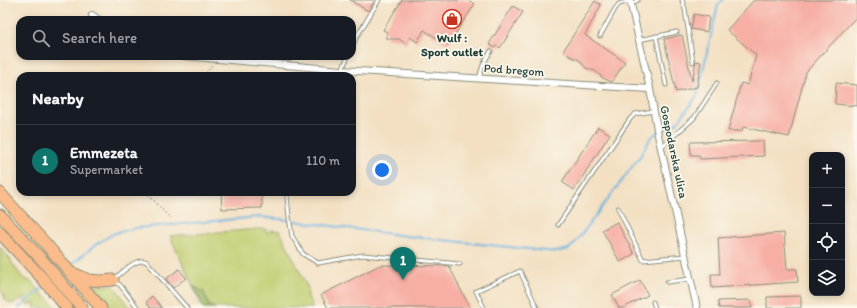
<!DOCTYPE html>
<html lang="en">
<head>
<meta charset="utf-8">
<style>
  :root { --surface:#171b24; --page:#242831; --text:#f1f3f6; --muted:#9ea1a6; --line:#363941; --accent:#0f766e }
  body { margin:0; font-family:Itim,sans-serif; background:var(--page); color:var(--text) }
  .controls { position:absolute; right:12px; bottom:12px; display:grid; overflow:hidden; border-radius:8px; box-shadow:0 2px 6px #0003 }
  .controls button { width:36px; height:36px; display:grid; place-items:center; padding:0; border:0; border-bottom:1px solid var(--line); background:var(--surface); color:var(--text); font:20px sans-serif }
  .you { position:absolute; left:382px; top:170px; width:14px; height:14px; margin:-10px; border:3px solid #fff; border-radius:50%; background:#1a73e8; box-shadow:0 0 0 6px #1a73e833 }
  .badge { display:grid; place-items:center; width:26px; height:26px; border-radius:50%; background:var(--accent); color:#fff; font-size:13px; font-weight:700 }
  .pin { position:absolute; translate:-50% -33px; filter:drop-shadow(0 1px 2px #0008) }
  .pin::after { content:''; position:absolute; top:21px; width:14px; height:12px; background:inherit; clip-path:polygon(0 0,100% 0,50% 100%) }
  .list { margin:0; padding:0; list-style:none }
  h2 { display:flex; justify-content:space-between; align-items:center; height:52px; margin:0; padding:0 16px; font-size:17px }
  h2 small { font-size:13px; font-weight:400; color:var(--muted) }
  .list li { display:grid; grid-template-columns:26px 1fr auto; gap:12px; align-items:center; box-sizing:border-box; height:72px; padding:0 16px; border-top:1px solid var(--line) }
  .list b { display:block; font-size:15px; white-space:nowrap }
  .list p { margin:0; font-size:13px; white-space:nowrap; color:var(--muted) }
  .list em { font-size:13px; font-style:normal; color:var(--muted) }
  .icon { flex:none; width:22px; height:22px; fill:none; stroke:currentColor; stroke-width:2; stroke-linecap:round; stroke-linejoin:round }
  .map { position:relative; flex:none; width:857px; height:308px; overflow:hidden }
  .search { position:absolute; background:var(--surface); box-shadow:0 2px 6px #0003; left:16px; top:16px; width:340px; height:44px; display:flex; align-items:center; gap:10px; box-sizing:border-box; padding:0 14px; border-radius:12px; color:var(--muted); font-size:15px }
  .panel { position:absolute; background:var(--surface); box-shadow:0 2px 6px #0003; left:16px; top:72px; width:340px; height:124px; border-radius:12px }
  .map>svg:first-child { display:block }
  .green { fill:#c0cc6d; stroke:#708450 }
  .forest { fill:#98b060; stroke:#5c764a }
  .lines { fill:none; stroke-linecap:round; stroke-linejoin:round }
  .stream { stroke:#68b1e0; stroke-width:2 }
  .building { fill:#f7afa4 }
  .lane-casing { stroke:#898e7b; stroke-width:5 }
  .street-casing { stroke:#898e7b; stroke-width:8 }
  .highway-casing { stroke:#898e7b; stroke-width:13 }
  .path { stroke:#898e7b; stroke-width:1.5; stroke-dasharray:1 3; stroke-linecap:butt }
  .lane { stroke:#fff; stroke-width:3 }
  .street { stroke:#fff; stroke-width:6 }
  .highway { stroke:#f9bc8a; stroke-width:11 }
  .labels { text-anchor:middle; stroke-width:3.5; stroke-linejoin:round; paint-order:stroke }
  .poi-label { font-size:12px; font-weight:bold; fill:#1f3d34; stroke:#fbf7ec }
  .street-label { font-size:12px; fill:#1f3d34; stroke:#fbf7ec }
</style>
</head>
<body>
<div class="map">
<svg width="857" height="308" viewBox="0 0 857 308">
  <rect width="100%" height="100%" fill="#fbf7ec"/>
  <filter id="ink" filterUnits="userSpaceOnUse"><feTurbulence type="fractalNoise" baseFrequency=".025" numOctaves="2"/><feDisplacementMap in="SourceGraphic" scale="8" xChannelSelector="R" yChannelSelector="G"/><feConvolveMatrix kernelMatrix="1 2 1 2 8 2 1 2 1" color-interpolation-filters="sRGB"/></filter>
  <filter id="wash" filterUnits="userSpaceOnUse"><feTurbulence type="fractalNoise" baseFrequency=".012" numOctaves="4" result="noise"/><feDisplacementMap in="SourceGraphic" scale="16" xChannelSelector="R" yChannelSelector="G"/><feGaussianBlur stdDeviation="0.9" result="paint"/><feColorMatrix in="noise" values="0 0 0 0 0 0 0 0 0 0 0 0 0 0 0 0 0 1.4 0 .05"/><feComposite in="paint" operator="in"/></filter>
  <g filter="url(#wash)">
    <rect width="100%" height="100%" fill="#f3e0c2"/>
    <g class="green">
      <polygon points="258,229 266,229 266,232 268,233 270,230 280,231 308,288 308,297 313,308 214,308 209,305 204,292 193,286 170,236"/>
      <polygon points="0,247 8,256 14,266 23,278 32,282 45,297 47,297 56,308 34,308 35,303 27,305 23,301 26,297 12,304 6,301 0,287"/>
      <polygon points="113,285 131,308 110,308 93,287 93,286"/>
    </g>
    <polygon class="forest" points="193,286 204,292 209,305 214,308 203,308"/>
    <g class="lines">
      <g class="stream">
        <polyline points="71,265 98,243 115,233 136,228 259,217 279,219 414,237 556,252 569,249 575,243 641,155 651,137 660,131 677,123 697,96 718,5 723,0"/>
        <polyline points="19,308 44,287"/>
      </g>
    </g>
    <g id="blocks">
      <g class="building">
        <polygon points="350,0 375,0 368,11"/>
        <polygon points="402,0 468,0 475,4 448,45 424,30 417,42 410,37 406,44 399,39 387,39 387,32 383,30"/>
        <polygon points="754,0 857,0 857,16 806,72 789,137 743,127 742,131 728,131 741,83 748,85 756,55 727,30"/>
        <polygon points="595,1 601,5 585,35 625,62 612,82 603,78 595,71 586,68 579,60 570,56 563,51"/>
        <polygon points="513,6 523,12 500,48 497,45 495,48 489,44"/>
        <polygon points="694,14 709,17 707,32 691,29"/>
        <polygon points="682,35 692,81 696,61 701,62 697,87 676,92 664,39"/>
        <polygon points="836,83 857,85 857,106 835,104"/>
        <polygon points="598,127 610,134 574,190 562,182"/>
        <polygon points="763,141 764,156 700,159 699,155 691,155 690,142"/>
        <polygon points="221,192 262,192 262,208 222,209"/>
        <polygon points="617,222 634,254 620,262 602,230"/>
        <polygon points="784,233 787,269 797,269 798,282 712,288 711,274 720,274 718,238"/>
        <polygon points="380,265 449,266 470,308 328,308 321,295"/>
        <polygon points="179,269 186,278 173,288 166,279"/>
        <polygon points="640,280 648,295 623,308 619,308 612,295"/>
        <polygon points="152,296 162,308 151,308 146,302"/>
        <polygon points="801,296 801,308 767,308 767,297"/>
        <polygon points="751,300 752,308 719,308 718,301"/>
      </g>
    </g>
  </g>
  <g filter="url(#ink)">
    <use href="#blocks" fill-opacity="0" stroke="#898e7b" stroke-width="1"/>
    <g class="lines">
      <g class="lane-casing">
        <g id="lane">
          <polyline points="682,0 685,9 693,62"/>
          <polyline points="631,4 638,0"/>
          <polyline points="600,36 615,9 619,4 630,1"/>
          <polyline points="656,36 666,85"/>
          <polyline points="639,40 677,32"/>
          <polyline points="352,47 356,38 379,0"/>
          <polyline points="342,70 348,56"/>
          <path d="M479,79C482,67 484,61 491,51"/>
          <polyline points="661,147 694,118 717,83"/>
          <polyline points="287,196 289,217 292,236 303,254 318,263 363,255 460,264"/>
          <polyline points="618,208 643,260 685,256"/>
          <polyline points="558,225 630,119 635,114 654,111"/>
          <polyline points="667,282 690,279"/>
          <polyline points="653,302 655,308"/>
          <path d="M138,308L120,285L113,280C121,274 137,256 147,262L187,308"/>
          <polyline points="484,308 476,291 520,271 537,308"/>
        </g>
      </g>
      <g class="street-casing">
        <g id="street">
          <polyline points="630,0 650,89 658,135 697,308"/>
          <polyline points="92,15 99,20"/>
          <polyline points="184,56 342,70 650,89"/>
        </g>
      </g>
      <g class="highway-casing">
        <g id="highway">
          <polyline points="0,193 45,243 101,308"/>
          <polyline points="0,215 43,261 82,308"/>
          <polyline points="0,233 43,279 67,308"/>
          <polyline points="75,274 89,280 101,281 113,280"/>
        </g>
      </g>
      <g class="path">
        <polyline points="204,76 213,64"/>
        <polyline points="662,116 666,136"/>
        <polyline points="669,147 672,163"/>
        <polyline points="146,192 169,217 171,218"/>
      </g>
      <use href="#lane" class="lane"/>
      <use href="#street" class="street"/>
      <use href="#highway" class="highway"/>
    </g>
  </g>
  <defs>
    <g id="shop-ring" transform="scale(1)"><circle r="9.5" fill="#fbf7ec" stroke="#c8321e" stroke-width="1.5"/><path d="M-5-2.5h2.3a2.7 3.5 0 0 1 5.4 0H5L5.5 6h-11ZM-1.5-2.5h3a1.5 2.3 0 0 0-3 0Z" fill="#c8321e"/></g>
  </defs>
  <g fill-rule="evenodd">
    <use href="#shop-ring" x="452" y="19"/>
  </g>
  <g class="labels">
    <g class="poi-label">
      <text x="452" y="42">Wulf :<tspan x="452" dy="14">Sport outlet</tspan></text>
    </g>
    <g class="street-label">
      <text transform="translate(514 70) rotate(4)" y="4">Pod bregom</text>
      <text transform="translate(674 152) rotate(78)" y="4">Gospodarska ulica</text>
    </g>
  </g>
</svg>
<div class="controls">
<button>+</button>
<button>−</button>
<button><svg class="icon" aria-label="locate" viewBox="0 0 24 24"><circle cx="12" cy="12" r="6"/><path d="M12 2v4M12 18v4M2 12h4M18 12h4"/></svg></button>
<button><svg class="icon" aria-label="layers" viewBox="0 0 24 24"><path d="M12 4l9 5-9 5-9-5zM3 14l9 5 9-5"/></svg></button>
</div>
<div class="you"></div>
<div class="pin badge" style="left:403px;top:280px">1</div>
<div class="search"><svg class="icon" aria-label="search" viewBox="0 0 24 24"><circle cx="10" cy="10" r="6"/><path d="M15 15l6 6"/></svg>Search here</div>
<section class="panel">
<h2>Nearby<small></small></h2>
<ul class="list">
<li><span class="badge">1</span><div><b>Emmezeta</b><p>Supermarket</p></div><em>110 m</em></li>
</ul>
</section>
</div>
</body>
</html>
